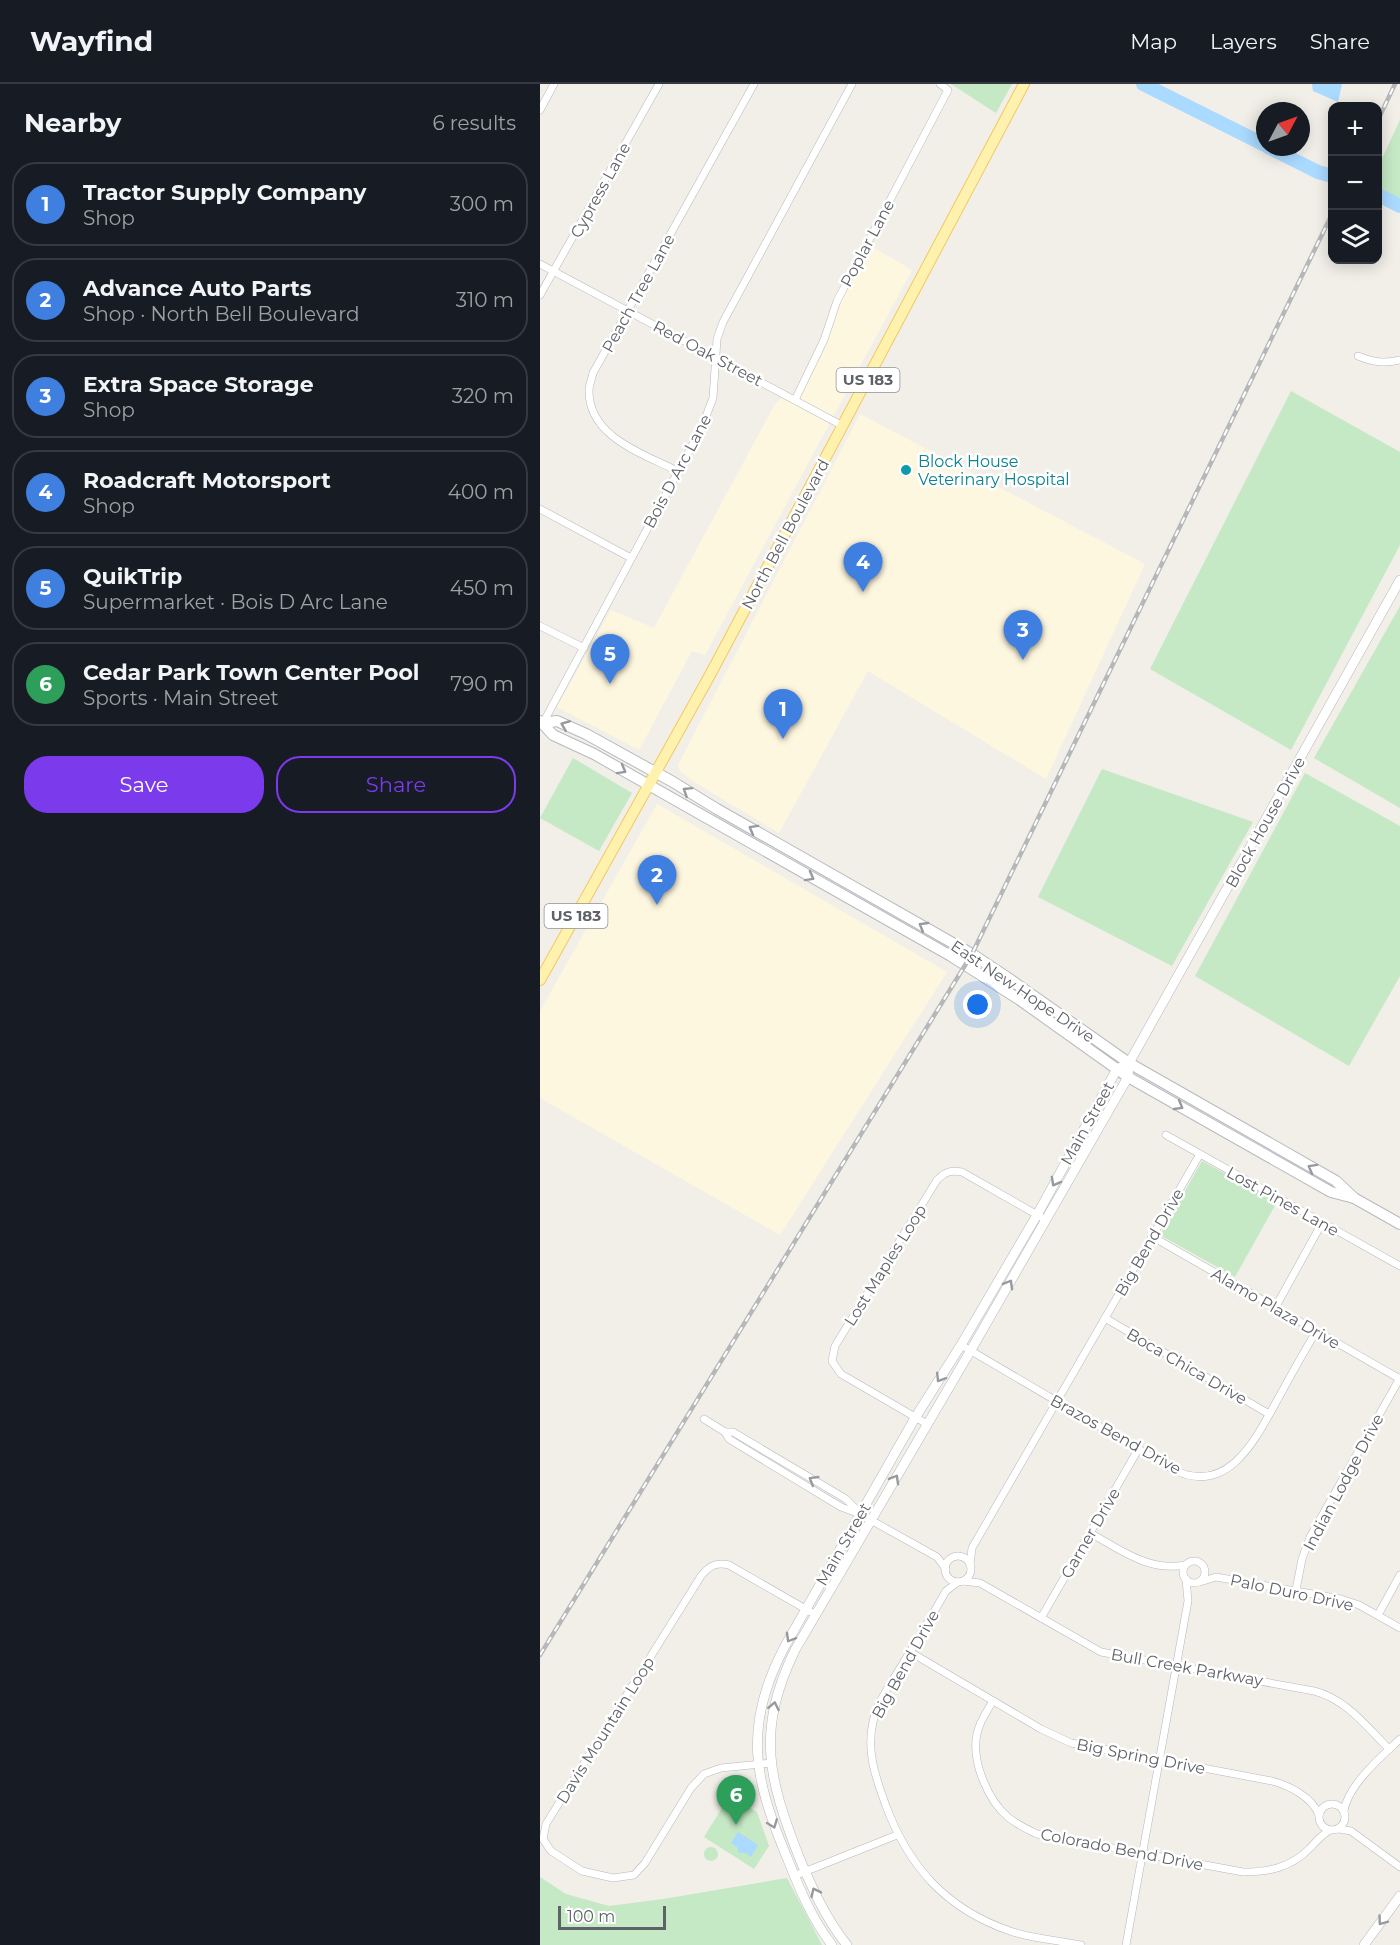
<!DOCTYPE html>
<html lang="en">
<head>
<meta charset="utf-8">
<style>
  :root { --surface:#171b24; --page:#242831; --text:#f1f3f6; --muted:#9ea1a6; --line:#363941; --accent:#7c3aed }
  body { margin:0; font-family:Montserrat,sans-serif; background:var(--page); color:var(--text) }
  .controls { position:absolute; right:18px; top:18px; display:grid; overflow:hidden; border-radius:12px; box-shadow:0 3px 15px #0003 }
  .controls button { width:54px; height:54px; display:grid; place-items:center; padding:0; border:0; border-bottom:2px solid var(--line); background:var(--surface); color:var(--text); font:30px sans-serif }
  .compass { position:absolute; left:716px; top:18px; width:54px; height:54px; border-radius:50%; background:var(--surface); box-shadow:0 3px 15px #0003; rotate:49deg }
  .scale { position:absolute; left:18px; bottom:15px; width:108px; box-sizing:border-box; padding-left:6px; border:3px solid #5f6368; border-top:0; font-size:16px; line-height:21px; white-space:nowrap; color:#5f6368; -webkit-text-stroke:4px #fff; paint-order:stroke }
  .you { position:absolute; left:438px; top:921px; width:21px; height:21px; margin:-15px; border:4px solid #fff; border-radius:50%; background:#1a73e8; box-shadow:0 0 0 9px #1a73e833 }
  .badge { display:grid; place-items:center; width:39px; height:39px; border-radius:50%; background:var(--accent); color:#fff; font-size:20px; font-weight:700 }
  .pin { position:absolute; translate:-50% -50px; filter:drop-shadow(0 2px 3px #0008) }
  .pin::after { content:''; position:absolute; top:32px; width:21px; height:18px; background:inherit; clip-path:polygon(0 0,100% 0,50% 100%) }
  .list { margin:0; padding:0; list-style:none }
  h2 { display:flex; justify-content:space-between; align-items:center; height:78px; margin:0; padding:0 24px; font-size:26px }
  h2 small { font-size:20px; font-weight:400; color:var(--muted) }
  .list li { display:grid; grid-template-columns:39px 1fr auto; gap:18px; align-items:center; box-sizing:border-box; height:84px; margin:0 12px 12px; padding:0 12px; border:2px solid var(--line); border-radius:24px }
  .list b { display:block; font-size:22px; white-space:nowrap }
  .list p { margin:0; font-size:20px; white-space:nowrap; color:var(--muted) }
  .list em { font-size:20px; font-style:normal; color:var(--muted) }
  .actions { display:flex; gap:12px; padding:18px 24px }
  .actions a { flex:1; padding:14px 0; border:2px solid var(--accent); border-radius:24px; text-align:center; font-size:21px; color:var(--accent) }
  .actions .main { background:var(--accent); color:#fff }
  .icon { flex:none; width:33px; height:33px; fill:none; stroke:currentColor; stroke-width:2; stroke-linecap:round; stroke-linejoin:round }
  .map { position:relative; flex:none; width:860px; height:1861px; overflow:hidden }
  header { display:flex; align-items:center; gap:36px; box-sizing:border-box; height:84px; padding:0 30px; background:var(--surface); border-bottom:2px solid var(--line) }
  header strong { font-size:28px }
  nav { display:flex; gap:33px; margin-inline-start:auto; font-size:21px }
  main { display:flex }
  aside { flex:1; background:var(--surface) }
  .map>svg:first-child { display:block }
  .commercial { fill:#fef7e0 }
  .green { fill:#c5e8c5 }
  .water { fill:#aadaff }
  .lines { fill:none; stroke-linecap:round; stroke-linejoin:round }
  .river { stroke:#aadaff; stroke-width:14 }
  .minor-casing { stroke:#b5b8bc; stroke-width:8 }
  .tertiary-casing { stroke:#b5b8bc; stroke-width:10 }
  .secondary-casing { stroke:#b6babf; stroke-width:12 }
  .primary-casing { stroke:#f2c960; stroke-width:12 }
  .minor { stroke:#fff; stroke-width:7 }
  .tertiary { stroke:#fff; stroke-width:9 }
  .secondary { stroke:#fff; stroke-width:10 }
  .primary { stroke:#fff2af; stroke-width:10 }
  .rail-casing { stroke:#b6b7b8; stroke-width:4.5 }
  .rail { stroke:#fff; stroke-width:2; stroke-dasharray:7; stroke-linecap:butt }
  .oneway { stroke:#979a9d }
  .culture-dot { fill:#0f9aa8; stroke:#fff; stroke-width:2 }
  .labels { text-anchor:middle; stroke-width:5; stroke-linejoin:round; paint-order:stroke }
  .shield { fill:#fff; stroke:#8f9295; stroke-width:1.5 }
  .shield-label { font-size:15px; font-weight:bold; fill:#5f6368 }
  .street-label { font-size:16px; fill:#5f6368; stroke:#fff }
  .culture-label { font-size:16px; fill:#0d838f; stroke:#fff; text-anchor:start }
</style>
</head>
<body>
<header>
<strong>Wayfind</strong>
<nav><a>Map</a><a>Layers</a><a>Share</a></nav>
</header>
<main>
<aside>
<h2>Nearby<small>6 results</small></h2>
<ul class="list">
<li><span class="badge" style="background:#3f7fe0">1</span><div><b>Tractor Supply Company</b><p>Shop</p></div><em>300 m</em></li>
<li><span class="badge" style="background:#3f7fe0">2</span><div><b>Advance Auto Parts</b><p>Shop · North Bell Boulevard</p></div><em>310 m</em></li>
<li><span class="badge" style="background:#3f7fe0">3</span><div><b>Extra Space Storage</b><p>Shop</p></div><em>320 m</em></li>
<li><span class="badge" style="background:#3f7fe0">4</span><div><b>Roadcraft Motorsport</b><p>Shop</p></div><em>400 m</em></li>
<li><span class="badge" style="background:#3f7fe0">5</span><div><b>QuikTrip</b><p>Supermarket · Bois D Arc Lane</p></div><em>450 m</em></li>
<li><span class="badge" style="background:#2e9e5b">6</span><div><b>Cedar Park Town Center Pool</b><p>Sports · Main Street</p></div><em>790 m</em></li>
</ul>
<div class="actions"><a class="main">Save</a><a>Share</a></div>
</aside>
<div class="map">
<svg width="860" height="1861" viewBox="0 0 860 1861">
  <rect width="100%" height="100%" fill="#f1efe8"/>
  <g class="commercial">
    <polygon points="324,158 372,186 165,571 152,567 99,666 17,623 71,526 114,544 234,322 241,314 251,318 280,255 294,213"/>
    <polygon points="320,330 605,480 506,695 328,587 239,749 151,696 140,687 138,681"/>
    <polygon points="117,720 407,888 240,1151 0,1014 0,927"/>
  </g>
  <g class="green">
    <polygon points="411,0 472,0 456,29"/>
    <polygon points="860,36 860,122 838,111 838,83"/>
    <polygon points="751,307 860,368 860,461 751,666 610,585"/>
    <polygon points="860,522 860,724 774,674"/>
    <polygon points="33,674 92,709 59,767 0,734"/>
    <polygon points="562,685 713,738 632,882 498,813"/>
    <polygon points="765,689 860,742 860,892 809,982 655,892"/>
    <polygon points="662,1077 737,1118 695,1193 620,1151"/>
    <polygon points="190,1711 217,1728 229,1762 214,1785 164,1753"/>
    <circle cx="171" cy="1770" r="7"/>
    <polygon points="0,1793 26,1810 69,1822 123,1815 247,1794 282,1861 0,1861"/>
  </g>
  <g class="water">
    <polygon points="772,0 802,0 798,18 773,7"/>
    <polygon points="198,1748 218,1761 211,1773 206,1769 199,1769 197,1763 191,1759"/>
  </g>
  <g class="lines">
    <g class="river">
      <polyline points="603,0 725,61"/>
      <polyline points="728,63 778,88 792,92"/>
      <polyline points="838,111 860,122"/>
    </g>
    <g class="minor-casing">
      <g id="minor">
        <polyline points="0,26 14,0"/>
        <polyline points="0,180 303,342"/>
        <polyline points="0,211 119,0"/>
        <path d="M818,272C833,278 844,280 860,276"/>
        <polyline points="255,316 284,256 297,217 408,6 400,0"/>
        <path d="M139,388C105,370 49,354 49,307C49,301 52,294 53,289L214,0"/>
        <polyline points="0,425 91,474"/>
        <polyline points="0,542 44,564"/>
        <polyline points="3,639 162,343 173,314 177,255 183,238 312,0"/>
        <polyline points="626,1051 860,1182"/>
        <polyline points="613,1153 860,1295"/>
        <polyline points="735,1224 782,1139"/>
        <polyline points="565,1234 729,1330"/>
        <path d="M421,1261L634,1386C690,1413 717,1352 739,1313C751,1291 763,1269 776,1248"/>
        <polyline points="164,1335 185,1348 189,1355 301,1423 320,1430 397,1473 406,1485"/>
        <path d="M387,1340L301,1290L292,1277L295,1262L397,1096C405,1088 410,1086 422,1088L501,1133"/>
        <polyline points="185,1348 193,1348 306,1415 318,1427"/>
        <path d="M550,1449C581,1466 609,1488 645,1481"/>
        <circle cx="418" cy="1485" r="13"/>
        <circle cx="654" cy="1488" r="11"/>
        <polyline points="430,1480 432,1464 660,1070"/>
        <path d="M423,1497L440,1499L561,1568L774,1607C806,1615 826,1642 849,1665"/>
        <path d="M418,1498L406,1507C390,1535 374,1562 357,1589C348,1604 336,1621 333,1638C326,1668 336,1694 346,1722C369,1783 406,1825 470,1847C493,1855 517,1856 541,1861"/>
        <polyline points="660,1498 676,1493 801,1515 819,1521 860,1544"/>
        <polyline points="756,1506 762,1475 770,1453 860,1294"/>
        <polyline points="838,1531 860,1491"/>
        <polyline points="501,1534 599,1364"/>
        <path d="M370,1568L501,1645L531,1659L732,1697C750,1702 772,1713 779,1731"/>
        <path d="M453,1617C447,1627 439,1638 437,1650C431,1677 448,1717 469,1734C478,1741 487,1745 497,1750L703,1788C728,1788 750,1784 769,1765C776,1758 780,1752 790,1746"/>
        <path d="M231,1679L181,1684L164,1690L151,1704L105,1779L94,1791L73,1794L42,1787L11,1767L3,1755L6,1740L161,1492C169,1482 176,1478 189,1481L276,1531"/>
        <circle cx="792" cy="1733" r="13"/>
        <path d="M804,1727C808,1701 841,1673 860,1655"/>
        <polyline points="799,1745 811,1747 860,1783"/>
        <polyline points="254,1792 357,1751"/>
        <polyline points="586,1861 648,1517 646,1495"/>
      </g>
    </g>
    <g class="tertiary-casing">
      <g id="tertiary">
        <path d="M292,1861C272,1835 260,1806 248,1776C214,1695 202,1643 245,1562L375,1334L421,1261L497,1131L577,985L581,983"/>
        <path d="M307,1861C286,1835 272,1804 259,1773C228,1693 216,1647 255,1566L431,1266L588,993L589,979L860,496"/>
        <polyline points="824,1861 860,1812"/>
      </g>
    </g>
    <g class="secondary-casing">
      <g id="secondary">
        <polyline points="0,637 13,651 54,670 411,872 480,916 588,993 791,1108 814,1114"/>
        <polyline points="3,639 17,637 46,650 133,698 177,725 432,870 471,896 589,979 796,1097 814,1114 860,1140"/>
      </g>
    </g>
    <g class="primary-casing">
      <polyline id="primary" points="0,896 170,591 484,0"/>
    </g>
    <use href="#minor" class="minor"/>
    <use href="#tertiary" class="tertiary"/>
    <use href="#secondary" class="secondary"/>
    <use href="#primary" class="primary"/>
    <g class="rail-casing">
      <g id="rail">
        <polyline points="838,36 855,0"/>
        <polyline points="0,1571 432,870 792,130"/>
      </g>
    </g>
    <use href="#rail" class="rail"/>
  </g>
  <defs><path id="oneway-chevron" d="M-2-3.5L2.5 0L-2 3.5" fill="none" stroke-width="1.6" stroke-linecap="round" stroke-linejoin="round" transform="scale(1.5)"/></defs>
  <g class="oneway">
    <use href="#oneway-chevron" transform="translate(25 641) rotate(-158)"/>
    <use href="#oneway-chevron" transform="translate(82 686) rotate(29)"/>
    <use href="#oneway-chevron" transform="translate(147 707) rotate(-148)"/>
    <use href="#oneway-chevron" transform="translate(213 745) rotate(-151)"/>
    <use href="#oneway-chevron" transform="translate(270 793) rotate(29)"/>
    <use href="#oneway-chevron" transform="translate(383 842) rotate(-150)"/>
    <use href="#oneway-chevron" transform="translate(639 1022) rotate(30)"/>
    <use href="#oneway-chevron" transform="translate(772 1084) rotate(-151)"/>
    <use href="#oneway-chevron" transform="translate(515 1098) rotate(119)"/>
    <use href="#oneway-chevron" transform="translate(469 1200) rotate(-60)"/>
    <use href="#oneway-chevron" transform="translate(400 1294) rotate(122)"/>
    <use href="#oneway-chevron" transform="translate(355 1395) rotate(-60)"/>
    <use href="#oneway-chevron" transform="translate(273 1396) rotate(-149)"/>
    <use href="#oneway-chevron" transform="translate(250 1554) rotate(120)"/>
    <use href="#oneway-chevron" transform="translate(234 1622) rotate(-79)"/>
    <use href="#oneway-chevron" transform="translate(233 1740) rotate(69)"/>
    <use href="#oneway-chevron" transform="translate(275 1808) rotate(-116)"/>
    <use href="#oneway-chevron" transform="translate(842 1837) rotate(126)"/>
  </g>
  <circle class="culture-dot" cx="366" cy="386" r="6"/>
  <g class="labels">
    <g class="shield">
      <rect x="296.5" y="284" width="63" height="24" rx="4.5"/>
      <rect x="4.5" y="820" width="63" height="24" rx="4.5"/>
    </g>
    <g class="shield-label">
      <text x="328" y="301">US 183</text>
      <text x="36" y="837">US 183</text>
    </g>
    <g class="street-label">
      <text transform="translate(60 106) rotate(-61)" y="6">Cypress Lane</text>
      <text transform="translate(327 159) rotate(-62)" y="6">Poplar Lane</text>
      <text transform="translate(98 209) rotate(-61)" y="6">Peach Tree Lane</text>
      <text transform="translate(168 269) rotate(28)" y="6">Red Oak Street</text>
      <text transform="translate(137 387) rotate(-62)" y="6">Bois D Arc Lane</text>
      <text transform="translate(245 450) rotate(-62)" y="6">North Bell Boulevard</text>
      <text transform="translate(725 738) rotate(-61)" y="6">Block House Drive</text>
      <text transform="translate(483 907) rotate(34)" y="6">East New Hope Drive</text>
      <text transform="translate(547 1039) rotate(-61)" y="6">Main Street</text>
      <text transform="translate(743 1117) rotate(29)" y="6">Lost Pines Lane</text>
      <text transform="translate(609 1158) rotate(-60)" y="6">Big Bend Drive</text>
      <text transform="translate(345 1181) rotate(-58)" y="6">Lost Maples Loop</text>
      <text transform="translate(736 1224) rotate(30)" y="6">Alamo Plaza Drive</text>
      <text transform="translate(647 1282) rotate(30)" y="6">Boca Chica Drive</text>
      <text transform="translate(576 1350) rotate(29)" y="6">Brazos Bend Drive</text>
      <text transform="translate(803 1398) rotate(-62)" y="6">Indian Lodge Drive</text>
      <text transform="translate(550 1449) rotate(-60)" y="6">Garner Drive</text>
      <text transform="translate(303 1460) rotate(-60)" y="6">Main Street</text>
      <text transform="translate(752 1508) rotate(12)" y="6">Palo Duro Drive</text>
      <text transform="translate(365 1580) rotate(-61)" y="6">Big Bend Drive</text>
      <text transform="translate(647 1583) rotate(10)" y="6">Bull Creek Parkway</text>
      <text transform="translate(65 1646) rotate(-58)" y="6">Davis Mountain Loop</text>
      <text transform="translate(601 1672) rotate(11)" y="6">Big Spring Drive</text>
      <text transform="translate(582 1765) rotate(11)" y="6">Colorado Bend Drive</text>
    </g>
    <g class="culture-label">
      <text x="378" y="383">Block House<tspan x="378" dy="18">Veterinary Hospital</tspan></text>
    </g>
  </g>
</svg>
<div class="controls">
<button>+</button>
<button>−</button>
<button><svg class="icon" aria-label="layers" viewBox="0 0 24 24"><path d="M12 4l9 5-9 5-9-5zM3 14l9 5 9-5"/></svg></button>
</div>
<svg class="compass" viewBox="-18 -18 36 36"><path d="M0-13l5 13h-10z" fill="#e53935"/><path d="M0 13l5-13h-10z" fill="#9ea1a6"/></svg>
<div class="scale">100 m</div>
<div class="you"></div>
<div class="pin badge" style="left:243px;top:655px;background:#3f7fe0">1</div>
<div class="pin badge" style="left:117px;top:821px;background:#3f7fe0">2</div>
<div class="pin badge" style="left:483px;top:576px;background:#3f7fe0">3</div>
<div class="pin badge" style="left:323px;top:508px;background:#3f7fe0">4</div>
<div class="pin badge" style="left:70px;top:600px;background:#3f7fe0">5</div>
<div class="pin badge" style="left:196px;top:1741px;background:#2e9e5b">6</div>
</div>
</main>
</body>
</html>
